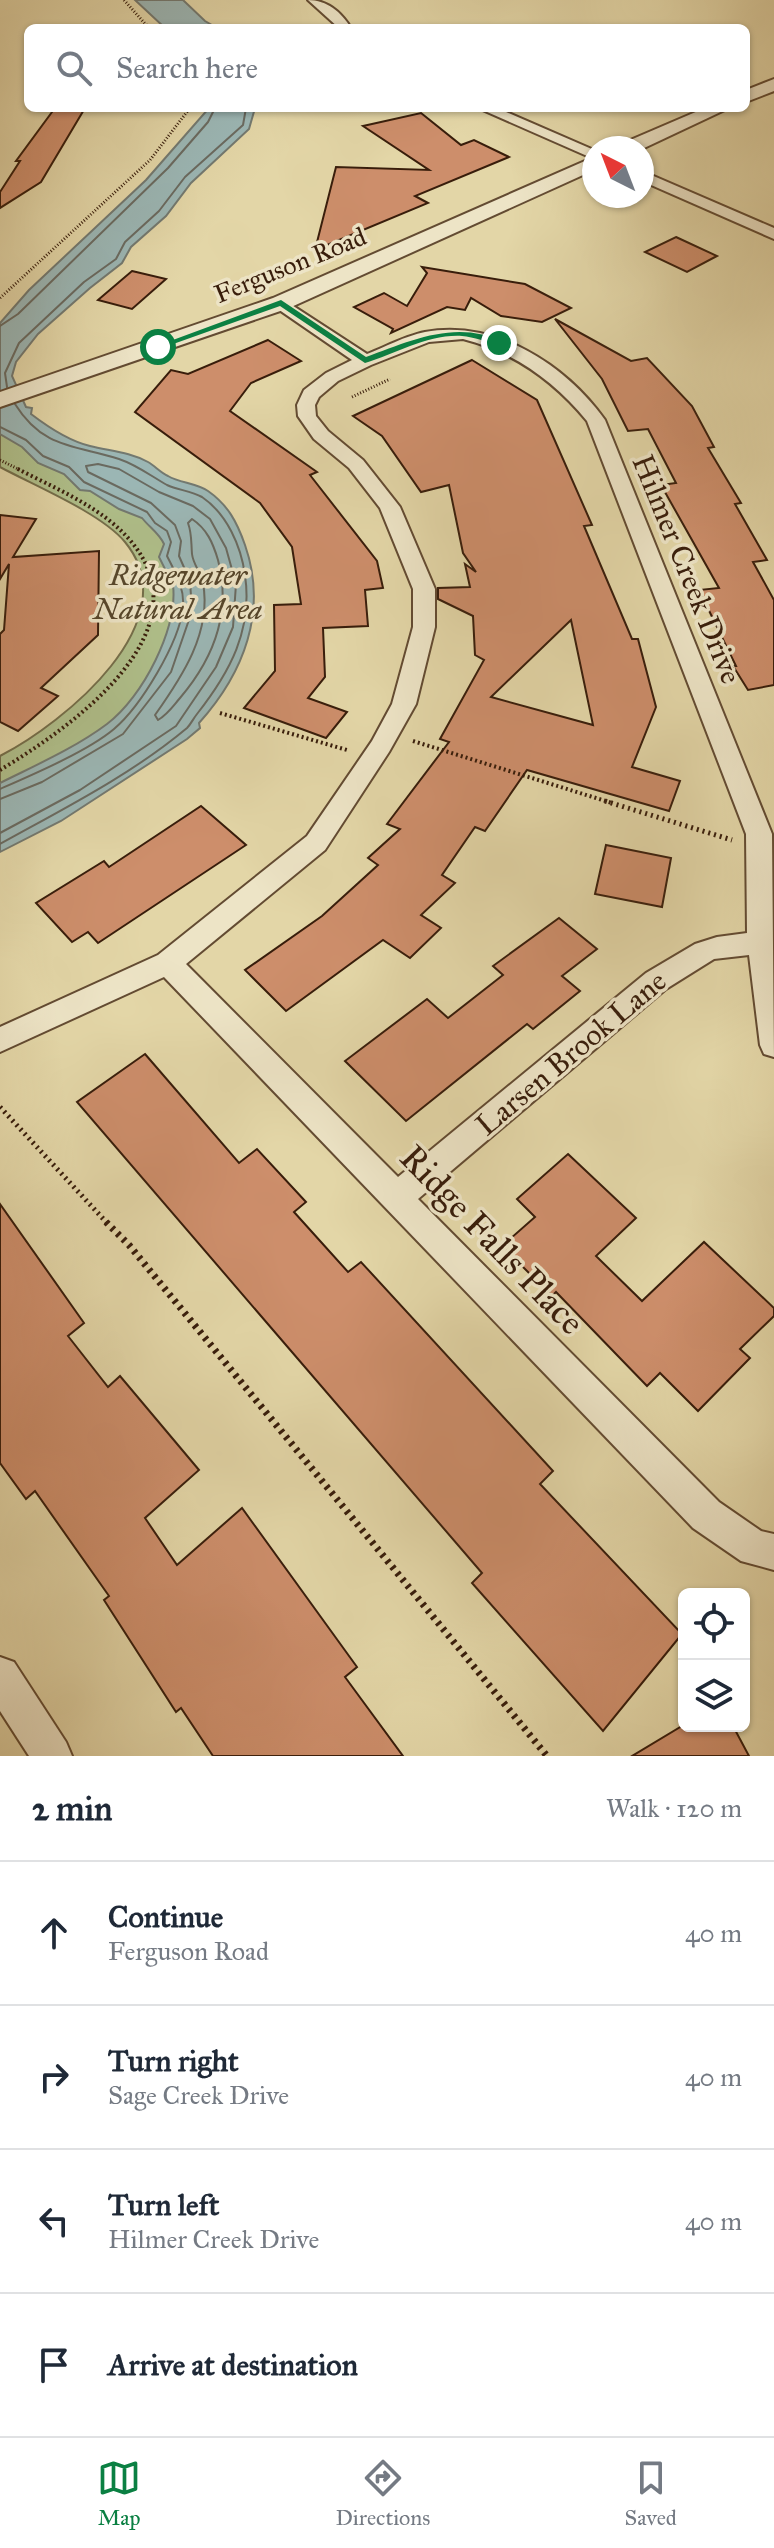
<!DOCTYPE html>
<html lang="en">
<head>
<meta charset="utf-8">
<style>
  :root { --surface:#fff; --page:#f2f2f3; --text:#1f2937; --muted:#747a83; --line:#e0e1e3; --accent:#0b8043 }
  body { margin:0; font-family:"IM FELL Great Primer",serif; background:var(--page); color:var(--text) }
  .controls { position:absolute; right:24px; bottom:24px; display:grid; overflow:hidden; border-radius:12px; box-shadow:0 2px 6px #0004 }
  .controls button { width:72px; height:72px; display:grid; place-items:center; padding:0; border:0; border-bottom:2px solid var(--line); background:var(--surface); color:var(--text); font:40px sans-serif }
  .compass { position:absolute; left:582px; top:136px; width:72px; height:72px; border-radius:50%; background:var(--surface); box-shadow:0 2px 6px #0004; rotate:318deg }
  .stop { position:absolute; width:24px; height:24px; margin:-18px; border:6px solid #0b8043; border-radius:50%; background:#fff }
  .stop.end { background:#0b8043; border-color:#fff; box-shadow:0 2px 8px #0008 }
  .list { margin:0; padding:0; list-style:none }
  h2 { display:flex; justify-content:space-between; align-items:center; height:104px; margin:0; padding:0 32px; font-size:34px }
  h2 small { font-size:26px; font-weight:400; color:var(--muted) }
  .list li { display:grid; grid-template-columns:52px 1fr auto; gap:24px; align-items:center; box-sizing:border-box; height:144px; padding:0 32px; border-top:2px solid var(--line) }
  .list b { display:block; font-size:30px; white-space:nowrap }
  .list p { margin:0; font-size:26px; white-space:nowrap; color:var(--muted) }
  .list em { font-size:26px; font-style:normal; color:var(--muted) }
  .icon { flex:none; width:44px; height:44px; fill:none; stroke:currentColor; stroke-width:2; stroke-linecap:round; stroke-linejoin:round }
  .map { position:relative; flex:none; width:774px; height:1756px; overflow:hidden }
  .search { position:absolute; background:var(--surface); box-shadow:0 2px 6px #0004; left:24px; right:24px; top:24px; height:88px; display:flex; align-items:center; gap:20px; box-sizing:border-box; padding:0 28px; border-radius:12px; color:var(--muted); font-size:30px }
  .sheet { height:680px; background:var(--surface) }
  nav { display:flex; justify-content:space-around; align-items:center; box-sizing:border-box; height:112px; border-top:2px solid var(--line); background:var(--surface); font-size:22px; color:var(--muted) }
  nav a { display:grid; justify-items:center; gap:4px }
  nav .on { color:var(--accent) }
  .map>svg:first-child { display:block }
  .green { fill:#afbf8a; stroke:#746e4a; stroke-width:2 }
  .water { fill:#9bb6b4; stroke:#737970; stroke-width:2 }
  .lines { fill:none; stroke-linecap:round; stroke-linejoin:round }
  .shore { stroke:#6a6a60; stroke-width:2 }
  .building { fill:#cd8e6b; stroke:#381d0b; stroke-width:2; fill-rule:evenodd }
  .minor-casing { stroke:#634b32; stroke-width:4 }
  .tertiary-casing { stroke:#634b32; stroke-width:4 }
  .path-far3 { stroke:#381d0b; stroke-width:3; stroke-dasharray:1 2; stroke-linecap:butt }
  .path-far2 { stroke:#381d0b; stroke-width:4; stroke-dasharray:2 3; stroke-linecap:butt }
  .path-far1 { stroke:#381d0b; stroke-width:5; stroke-dasharray:2 4; stroke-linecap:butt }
  .path { stroke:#381d0b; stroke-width:7; stroke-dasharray:3 5; stroke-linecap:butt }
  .minor { fill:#ede4c6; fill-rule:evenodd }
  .tertiary { fill:#ede4c6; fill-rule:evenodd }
  .route { fill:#0b8043 }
  .labels { text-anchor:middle; stroke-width:7; stroke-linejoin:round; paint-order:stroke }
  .far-street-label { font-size:26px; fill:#381d0b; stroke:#ede4c6 }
  .street-label { font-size:30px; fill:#381d0b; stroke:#ede4c6 }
  .park-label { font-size:30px; font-style:italic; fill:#56462b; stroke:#ede4c6 }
  .near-street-label { font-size:36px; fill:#381d0b; stroke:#ede4c6 }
</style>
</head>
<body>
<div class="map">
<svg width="774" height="1756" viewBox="0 0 774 1756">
  <rect width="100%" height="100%" fill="#e3d6a7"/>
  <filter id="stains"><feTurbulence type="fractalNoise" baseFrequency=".0025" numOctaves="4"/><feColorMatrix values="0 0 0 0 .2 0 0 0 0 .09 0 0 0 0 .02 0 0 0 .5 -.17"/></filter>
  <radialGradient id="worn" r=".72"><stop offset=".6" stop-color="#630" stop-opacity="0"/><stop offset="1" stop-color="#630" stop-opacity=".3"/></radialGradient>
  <path class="green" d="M0,431L166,507L183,668L0,818V756C64,723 190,621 125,542C101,513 35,486 0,467Z"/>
  <g class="water">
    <polygon points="135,0 183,0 205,21 217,28 165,28"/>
    <path d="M209,108H255L249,129L191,183L166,216L131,247L122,263L90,288L38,334L16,362L12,376L26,407L32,408L31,414C48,427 69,441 90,446C110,451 130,452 148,462C155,466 161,473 168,476C180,483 196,483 208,491C228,505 237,522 245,545C268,611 244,673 199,723L200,728L187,739L61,821L0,852V783C36,765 75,748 107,724C143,697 178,628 173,585L166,580L168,575L159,557L164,544C159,533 149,527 142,518L119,509L90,491L80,490L64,474L38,463L22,447L0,434V323L29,290L146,180Z"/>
  </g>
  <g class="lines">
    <g class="shore">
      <polyline points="0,326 18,314 168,168 208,122 215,108"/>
      <polyline points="7,387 5,373 19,343 84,282 116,259 125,242 159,211 185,177 243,125 246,108"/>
      <path d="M0,427L26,440L43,456L69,467L84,482L147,512L155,523L167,531L171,542L167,556C175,572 185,588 183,608C179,643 141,706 114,729C88,751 32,775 0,789"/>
      <path d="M192,519C207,529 213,543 218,560C232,613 214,658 180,698C173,706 168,714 158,720L155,715C182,677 212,632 203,583C201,573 193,564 192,554C191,542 192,534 188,523Z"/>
      <polyline points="0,799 42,782 123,734 171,672 192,611 190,581 179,556 181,541 175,525 151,503 88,472 86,466 98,464 119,469 159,492 193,506 210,519 226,548 236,584 233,627 216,667 176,726 80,790 0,833"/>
      <path d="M0,844C63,809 131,775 187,728C191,724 193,719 197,714C230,672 253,630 245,575C241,546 227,514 202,497C191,491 178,490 167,485C151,476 137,465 119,459C75,445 43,449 15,404"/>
    </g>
  </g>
  <g class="building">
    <polygon points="55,108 85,108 41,182 0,208 0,192 20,161 16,161"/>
    <polygon points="421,113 461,145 474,140 509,157 415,196 428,203 315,250 336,167 429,170 363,126"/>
    <polygon points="676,237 717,256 687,272 645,252"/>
    <polygon points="422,267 525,284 571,308 542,322 501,316 471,298 465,310 447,307 391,333 393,329 354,307 384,293 407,306 427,273"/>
    <polygon points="132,271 166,279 132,309 98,300"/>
    <polygon points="555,319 631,361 647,358 692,406 714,447 708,448 741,503 735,504 767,560 753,562 774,600 774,685 748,690 733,666 736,666 699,590 719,588 661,485 676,483 648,429 628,431 602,379"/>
    <polygon points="268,340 301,361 251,383 230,411 317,472 310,475 377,561 383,588 365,590 368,626 323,628 325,677 308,698 347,712 326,738 244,708 275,671 274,605 301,604 292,547 260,503 135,412 171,370 188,374"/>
    <path d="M472,360L537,400L592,525L584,526L632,639H638L656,707L632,767L680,781L669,811L527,770L485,831L475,827L442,875L455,883L421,915L441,928L410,958L383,940L286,1011L245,970L322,916L378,865L368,858L400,829L387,824L449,742L440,739L484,660L475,655L473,616L438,599V588L470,587L465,564L476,572L463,553L449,485L421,492L382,436L353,416ZM571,620L593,725L491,697Z"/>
    <polygon points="0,515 36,519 13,557 99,551 98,635 41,688 58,696 18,731 0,722 0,634 4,630 9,564 0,579"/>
    <polygon points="201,806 246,845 98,943 88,932 72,942 36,903 104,861 109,867"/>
    <polygon points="606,845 671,858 662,907 595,894"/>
    <polygon points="559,918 597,949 562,976 580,991 533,1029 527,1024 406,1121 345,1061 427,999 448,1018 503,975 493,966"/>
    <polygon points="145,1054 239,1163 257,1149 306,1202 294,1212 348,1272 361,1262 553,1471 540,1484 682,1634 603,1731 472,1583 482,1573 77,1102"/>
    <polygon points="568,1154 636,1218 596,1256 642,1301 704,1242 774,1308 774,1316 740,1349 750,1358 698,1411 660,1373 647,1386 556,1292 552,1296 502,1246 535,1217 517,1199"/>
    <polygon points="0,1204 84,1323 68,1336 108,1387 120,1376 199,1470 145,1518 177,1565 242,1508 357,1667 345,1677 403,1756 213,1756 181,1708 176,1712 104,1600 109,1596 35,1491 26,1499 0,1463"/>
    <polygon points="682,1726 733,1726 749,1756 632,1756"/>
  </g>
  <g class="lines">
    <g class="minor-casing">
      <g id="minor">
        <path d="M308,0C327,0 341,12 351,28H339Z"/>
        <polygon points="478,108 497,108 594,150 594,159"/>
        <polygon points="642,171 774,228 774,239 642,181"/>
        <path d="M281,298L367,354C385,347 405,336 425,332C495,319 566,365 605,420L772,834L774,1057L764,1054L760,1045L749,955L714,959L666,989L418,1199L719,1502L761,1531L774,1534V1570L741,1561L693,1528L164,977L0,1052V1027L158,955L307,836L372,741L392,704L413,627V589L380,508L349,468L314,439L298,416L297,405L304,390L326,373L352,360L275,307L273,303L275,299ZM463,339C514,352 554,381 587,421L746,834L747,933L717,937L695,944L646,973L398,1177L186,964L325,850L389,752L416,704L435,627V589L400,507L363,460L328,431L316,416L315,405L319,397L338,381L371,365L429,342Z"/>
        <polygon points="0,1657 14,1662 66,1742 72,1756 29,1756 0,1711"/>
      </g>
    </g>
    <g class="tertiary-casing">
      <g id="tertiary">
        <polygon points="774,79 774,91 746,102 746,90"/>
        <polygon points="705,108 729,108 642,149 619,148 621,144"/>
        <polygon points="594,157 594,170 289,308 0,407 0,392 273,298"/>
      </g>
    </g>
    <g class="path-far3">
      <polyline points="124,0 149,28"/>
      <polyline points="0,298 150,160 190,108"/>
      <polyline points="352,397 390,379"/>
      <polyline points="0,460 20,470"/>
    </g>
    <g class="path-far2">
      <polyline points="220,713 347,750"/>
      <polyline points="413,741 612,803"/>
      <path d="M0,770C70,728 210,631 129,539C100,506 54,488 16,468"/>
    </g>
    <g class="path-far1">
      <polyline points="605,801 732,840"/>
      <polyline points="0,1107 108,1224"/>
    </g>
    <polyline class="path" points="106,1222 129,1245 547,1756"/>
    <use href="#minor" class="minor"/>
    <use href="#tertiary" class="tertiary"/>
  </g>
  <path class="route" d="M281,300L366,357C410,341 458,318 504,343L499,345C487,342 474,337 462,336C428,334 396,354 365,363L280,306L162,348L154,347Z"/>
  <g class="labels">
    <g class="far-street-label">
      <text transform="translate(290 265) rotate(-22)" y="9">Ferguson Road</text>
    </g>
    <g class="street-label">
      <text transform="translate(687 569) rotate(68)" y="10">Hilmer Creek Drive</text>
      <text transform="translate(571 1053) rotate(-40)" y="10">Larsen Brook Lane</text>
    </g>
    <g class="park-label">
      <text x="178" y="585">Ridgewater<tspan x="178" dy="34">Natural Area</tspan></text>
    </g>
    <g class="near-street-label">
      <text transform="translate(493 1239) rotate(46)" y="13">Ridge Falls Place</text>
    </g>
  </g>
  <rect width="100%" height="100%" filter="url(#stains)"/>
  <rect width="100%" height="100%" fill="url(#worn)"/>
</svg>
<div class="controls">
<button><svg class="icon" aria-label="locate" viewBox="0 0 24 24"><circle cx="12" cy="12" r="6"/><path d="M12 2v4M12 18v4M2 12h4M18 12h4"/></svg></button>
<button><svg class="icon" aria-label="layers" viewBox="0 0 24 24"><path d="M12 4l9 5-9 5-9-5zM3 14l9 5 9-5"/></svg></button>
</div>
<svg class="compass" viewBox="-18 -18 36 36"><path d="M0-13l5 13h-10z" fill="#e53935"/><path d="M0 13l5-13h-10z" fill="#747a83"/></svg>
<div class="stop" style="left:158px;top:347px"></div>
<div class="stop end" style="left:499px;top:343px"></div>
<div class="search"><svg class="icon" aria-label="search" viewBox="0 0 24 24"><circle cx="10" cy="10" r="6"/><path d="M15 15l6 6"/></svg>Search here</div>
</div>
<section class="sheet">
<h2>2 min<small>Walk · 120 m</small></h2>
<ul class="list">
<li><svg class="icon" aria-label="ahead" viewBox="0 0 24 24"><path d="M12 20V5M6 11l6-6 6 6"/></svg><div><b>Continue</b><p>Ferguson Road</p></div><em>40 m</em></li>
<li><svg class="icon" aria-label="right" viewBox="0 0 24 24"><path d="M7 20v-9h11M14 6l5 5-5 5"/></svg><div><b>Turn right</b><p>Sage Creek Drive</p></div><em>40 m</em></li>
<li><svg class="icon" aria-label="left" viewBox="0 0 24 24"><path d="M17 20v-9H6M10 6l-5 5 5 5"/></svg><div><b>Turn left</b><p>Hilmer Creek Drive</p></div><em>40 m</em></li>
<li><svg class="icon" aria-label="arrive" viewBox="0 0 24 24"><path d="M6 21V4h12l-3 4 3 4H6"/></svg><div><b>Arrive at destination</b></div></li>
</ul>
</section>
<nav>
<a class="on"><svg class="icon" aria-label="map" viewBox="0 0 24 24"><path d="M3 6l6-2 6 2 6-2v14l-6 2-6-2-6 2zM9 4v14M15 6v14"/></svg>Map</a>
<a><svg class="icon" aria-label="directions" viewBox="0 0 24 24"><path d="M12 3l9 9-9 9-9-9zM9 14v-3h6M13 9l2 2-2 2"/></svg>Directions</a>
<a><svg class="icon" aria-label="saved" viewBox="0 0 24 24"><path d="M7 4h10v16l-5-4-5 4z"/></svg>Saved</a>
</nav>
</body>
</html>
